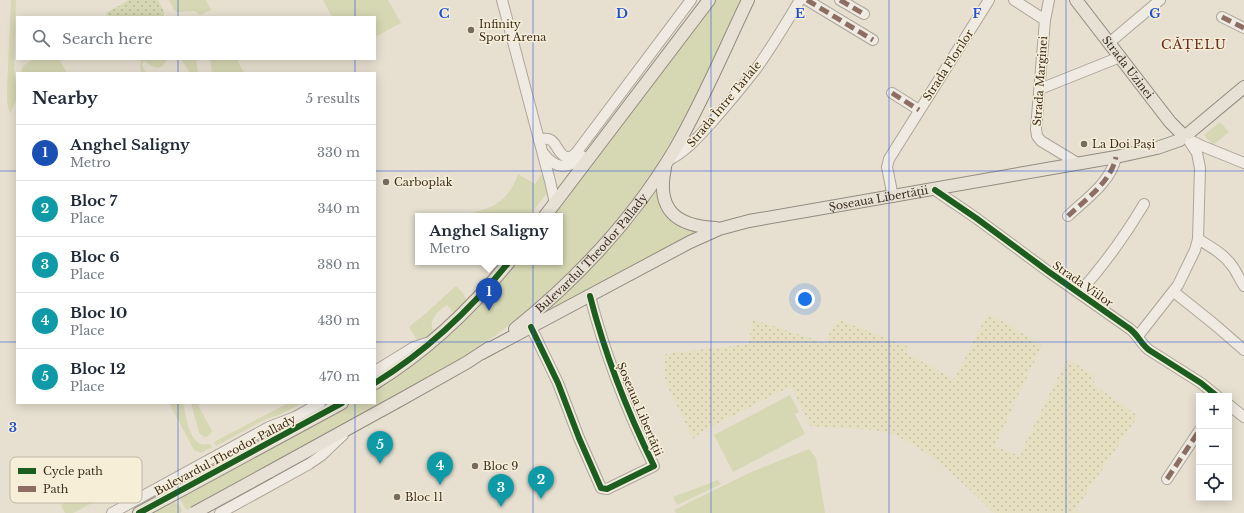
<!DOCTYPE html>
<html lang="en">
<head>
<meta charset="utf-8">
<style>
  :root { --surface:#fff; --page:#f2f2f3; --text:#1f2937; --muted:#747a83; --line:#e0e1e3; --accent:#0b8043 }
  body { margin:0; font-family:"Libre Baskerville",serif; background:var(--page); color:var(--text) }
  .controls { position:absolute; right:12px; bottom:12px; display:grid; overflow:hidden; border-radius:0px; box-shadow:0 2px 10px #0003 }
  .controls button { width:36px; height:36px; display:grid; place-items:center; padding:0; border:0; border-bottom:1px solid var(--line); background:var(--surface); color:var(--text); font:20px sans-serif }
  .you { position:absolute; left:805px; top:299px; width:14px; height:14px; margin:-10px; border:3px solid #fff; border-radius:50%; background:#1a73e8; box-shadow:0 0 0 6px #1a73e833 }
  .badge { display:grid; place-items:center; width:26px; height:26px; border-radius:50%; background:var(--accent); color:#fff; font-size:13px; font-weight:700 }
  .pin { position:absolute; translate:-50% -33px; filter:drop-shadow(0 1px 2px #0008) }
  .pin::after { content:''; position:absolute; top:21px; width:14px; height:12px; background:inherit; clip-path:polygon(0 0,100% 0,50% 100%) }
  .popup { position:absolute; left:415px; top:213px; width:148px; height:52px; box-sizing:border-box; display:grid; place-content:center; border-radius:0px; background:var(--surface); filter:drop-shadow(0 1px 3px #0005); font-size:13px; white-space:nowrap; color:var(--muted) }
  .popup b { font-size:15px; color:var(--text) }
  .popup::after { content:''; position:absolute; left:50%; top:100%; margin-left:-8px; border:8px solid transparent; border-top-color:var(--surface) }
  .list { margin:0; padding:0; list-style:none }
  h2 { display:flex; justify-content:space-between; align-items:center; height:52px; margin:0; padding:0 16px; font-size:17px }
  h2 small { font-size:13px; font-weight:400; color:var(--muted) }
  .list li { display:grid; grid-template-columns:26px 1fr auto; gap:12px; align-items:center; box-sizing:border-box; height:56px; padding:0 16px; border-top:1px solid var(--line) }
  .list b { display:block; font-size:15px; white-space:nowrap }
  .list p { margin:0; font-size:13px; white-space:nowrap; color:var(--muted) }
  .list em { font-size:13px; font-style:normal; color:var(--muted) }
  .icon { flex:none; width:22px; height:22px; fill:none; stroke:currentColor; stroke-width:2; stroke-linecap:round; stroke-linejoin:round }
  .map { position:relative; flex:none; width:1244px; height:513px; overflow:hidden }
  .search { position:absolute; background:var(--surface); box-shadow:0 2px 10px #0003; left:16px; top:16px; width:360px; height:44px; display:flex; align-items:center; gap:10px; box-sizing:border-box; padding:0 14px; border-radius:0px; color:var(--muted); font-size:15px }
  .panel { position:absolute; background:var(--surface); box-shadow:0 2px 10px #0003; left:16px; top:72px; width:360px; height:332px; border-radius:0px }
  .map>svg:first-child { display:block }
  .farmland { fill:url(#farmland-dots) }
  .green { fill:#d6d7b3; fill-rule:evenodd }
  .garden { fill:url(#garden-dots) }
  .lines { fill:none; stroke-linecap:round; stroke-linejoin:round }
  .minor-casing { stroke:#ada599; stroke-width:12 }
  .major-casing { stroke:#928b80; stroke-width:14 }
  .minor { stroke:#efebe3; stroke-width:10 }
  .major { stroke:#e6e1d4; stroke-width:12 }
  .major-bridge-casing { stroke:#928b80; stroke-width:14; stroke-linecap:butt }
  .major-bridge { stroke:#e6e1d4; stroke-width:12 }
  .quiet { stroke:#8d6e63; stroke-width:5; stroke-dasharray:10 5; stroke-linecap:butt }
  .cycleway-casing { stroke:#f7eed8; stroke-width:8 }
  .cycleway { stroke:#1b5e20; stroke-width:6 }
  .grid { fill:none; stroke:#1d4ed8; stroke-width:1; stroke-opacity:0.55 }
  .poi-dot { fill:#786c5e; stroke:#f7eed8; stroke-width:1.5 }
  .labels { text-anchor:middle; stroke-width:3; stroke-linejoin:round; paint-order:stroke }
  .poi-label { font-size:11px; fill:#3d2e20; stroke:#f7eed8; text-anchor:start }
  .street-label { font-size:11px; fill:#3d2e20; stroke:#f7eed8 }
  .quarter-label { font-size:13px; letter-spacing:1px; fill:#6b2e1e; stroke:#f7eed8 }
  .key { fill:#f7eed8; stroke:#bfb4a1; stroke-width:1 }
  .key-label { font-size:11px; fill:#3d2e20 }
  .grid-label { font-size:13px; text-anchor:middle; font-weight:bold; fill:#1d4ed8; stroke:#f7eed8; stroke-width:3; stroke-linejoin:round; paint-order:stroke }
</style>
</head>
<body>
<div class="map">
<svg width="1244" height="513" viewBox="0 0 1244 513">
  <defs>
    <pattern id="farmland-dots" width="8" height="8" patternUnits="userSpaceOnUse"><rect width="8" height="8" fill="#e6dfc2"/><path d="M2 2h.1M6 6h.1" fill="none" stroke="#c6c0a6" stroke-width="1.8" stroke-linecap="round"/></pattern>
    <pattern id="garden-dots" width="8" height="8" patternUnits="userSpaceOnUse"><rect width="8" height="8" fill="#d6d7b3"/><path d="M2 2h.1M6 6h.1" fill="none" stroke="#b9b99a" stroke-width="1.8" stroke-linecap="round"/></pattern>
  </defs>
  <rect width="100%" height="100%" fill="#e7e0d1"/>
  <polygon class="farmland" points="988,313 1042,345 995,446 1019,456 1067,359 1096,376 1093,384 1138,416 1076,509 1081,513 994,513 968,488 931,456 896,435 875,430 810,426 791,386 703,431 693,439 665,381 665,354 749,344 752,319 825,343 837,319 909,347 906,353 954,379"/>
  <g class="green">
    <polygon points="11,0 16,0 14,69 17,90 17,98 10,114 7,102 7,90"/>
    <polygon points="169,0 206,0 211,10 200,15 195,11 177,12 174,10"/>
    <polygon points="323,0 388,0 401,23 375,37 375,17 332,17"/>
    <path d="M716,0H741C711,62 685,126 645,182C604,241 553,292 496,335C460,362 419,383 379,405C316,440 251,474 188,510L185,508L180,499L182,496L352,403H375V390C398,375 421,360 442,342C470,318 494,290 517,262H560V216H553Z"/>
    <polygon points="34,59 59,59 67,73 21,73 23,66"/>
    <path d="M141,59H167C162,72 153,68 145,61L143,62L142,65L146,73H142L140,69Z"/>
    <polygon points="181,59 196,59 198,73 190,73"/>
    <polygon points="210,59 237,59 244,73 212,73"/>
    <polygon points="1220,122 1229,132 1213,145 1204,135"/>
    <path d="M518,174L535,184L541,175H544L548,192L529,216H477L475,212C497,207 511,196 518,174Z"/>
    <polygon points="656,185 660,194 701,231 521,329"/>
    <path d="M456,286L463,293L466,299L463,306L438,330L418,341L409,327L425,314ZM447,305L454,313L441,325L433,330C428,320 439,310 447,305Z"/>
    <polygon points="790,395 799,412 795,414 805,434 733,472 714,435"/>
    <path d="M169,403H183C186,414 188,439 201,444C204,445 207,444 210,444L212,447L201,453L194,450Z"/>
    <polygon points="191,403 197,403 212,431 209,436 204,437 199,433"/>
    <polygon points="288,403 303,403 279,415 266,419 216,446 214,442"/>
    <polygon points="809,449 816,458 825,513 676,513 674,510 749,473"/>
    <polygon points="718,480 721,484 677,505 673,497"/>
    <polygon points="86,492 92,503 73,513 65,513 61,505"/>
    <path d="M174,502C179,503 183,508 181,513H154Z"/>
  </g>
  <polygon class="garden" points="129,0 158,0 164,12 164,17 108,17 106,13"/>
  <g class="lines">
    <g class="minor-casing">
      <g id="minor">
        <polyline points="502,0 550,181 555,203"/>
        <polyline points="807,0 873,40"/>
        <polyline points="840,0 864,14"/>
        <polyline points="1014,0 1045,20"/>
        <polyline points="1049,0 1045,20 1036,129 1037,136 1041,141 1079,164"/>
        <polyline points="1222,17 1244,28"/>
        <polyline points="1109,43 1160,0"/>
        <polyline points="1040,89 1120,57"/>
        <polyline points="892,93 919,110"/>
        <path d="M539,140C558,134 554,152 566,157H571L576,153L691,0"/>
        <polyline points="1190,140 1202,146 1244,163"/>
        <path d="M544,154C555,169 569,170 582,156"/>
        <path d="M667,161C686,152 699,136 713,121C728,104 742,87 756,69C772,47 786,23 800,0"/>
        <path d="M935,190L976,218L1049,272L1130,329C1138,335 1141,344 1149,350L1201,383L1217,396"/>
        <polyline points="893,197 887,167 889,159 989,0"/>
        <path d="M1068,216C1086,199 1111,182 1116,157"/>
        <path d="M1198,239C1211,247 1224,254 1233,267C1237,273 1240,280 1244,286"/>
        <polyline points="1174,292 1214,324 1244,350"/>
        <path d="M1079,293C1104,265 1125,236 1144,204"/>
        <path d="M531,327L558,383L579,438L601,488L607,489L654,466C627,411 605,355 590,296"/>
        <polyline points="1138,336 1178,285 1195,250 1198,239 1200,168 1197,153 1189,141"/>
        <polyline points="375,371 414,347 430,342"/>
        <polyline points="1229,405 1244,417"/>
        <polyline points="1167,479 1199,431"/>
        <polyline points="112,513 269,427 295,417 320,403"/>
        <polyline points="220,513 309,464 322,455 343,435"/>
      </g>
    </g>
    <g class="major-casing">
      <g id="major">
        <path id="s1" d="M1076,0L1170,122L1181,133"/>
        <polyline points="1189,133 1244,87"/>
        <path d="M665,168C656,210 676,226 716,228"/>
        <polyline points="545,216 709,0"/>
        <path id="s2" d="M515,329C577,279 634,218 675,149C703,101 724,50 748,0"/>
        <path id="s3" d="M482,353L690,242L719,229L749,221L1116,157L1157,148L1180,140"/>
        <path d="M375,383C427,351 471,309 509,262"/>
        <polyline points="269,472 400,400 466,363 489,348"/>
        <polyline points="139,513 342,403"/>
      </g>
    </g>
    <use href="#minor" class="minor"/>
    <use href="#major" class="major"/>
    <g class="major-bridge-casing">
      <polyline id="major-bridge" points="194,513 269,472"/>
    </g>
    <use href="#major-bridge" class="major-bridge"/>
    <g class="quiet">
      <polyline points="807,0 873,40"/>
      <polyline points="840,0 864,14"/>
      <polyline points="1222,17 1244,28"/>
      <polyline points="892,93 919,110"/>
      <path d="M1068,216C1086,199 1111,182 1116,157"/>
      <polyline points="1167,479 1199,431"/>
    </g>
    <g class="cycleway-casing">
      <g id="cycleway">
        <path d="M935,190L976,218L1049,272L1130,329C1138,335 1141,344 1149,350L1201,383L1217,396"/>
        <path d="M531,327L558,383L579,438L601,488L607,489L654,466C627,411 605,355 590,296"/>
        <path d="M375,383C427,351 471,309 509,262"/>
        <polyline points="139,513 342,403"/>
      </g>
    </g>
    <use href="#cycleway" class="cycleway"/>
  </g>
  <path class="grid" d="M178,0V17M355,0V17M533,0V513M711,0V513M889,0V513M1066,0V513M178,59V73M355,59V73M0,171H17M375,171H1244M0,342H17M375,342H1244M178,403V513M355,403V513"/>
  <g class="poi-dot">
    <circle cx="471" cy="30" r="4"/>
    <circle cx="1084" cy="144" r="4"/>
    <circle cx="386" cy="182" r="4"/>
    <circle cx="475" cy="466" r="4"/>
    <circle cx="397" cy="497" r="4"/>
  </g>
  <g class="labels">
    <g class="poi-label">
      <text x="479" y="28">Infinity<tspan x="479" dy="13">Sport Arena</tspan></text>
      <text x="1092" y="148">La Doi Pași</text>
      <text x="394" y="186">Carboplak</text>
      <text x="483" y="470">Bloc 9</text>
      <text x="405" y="501">Bloc 11</text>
    </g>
    <g class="street-label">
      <text transform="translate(948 65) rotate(-57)" y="4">Strada Florilor</text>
      <text dy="4" stroke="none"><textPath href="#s1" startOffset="85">Strada Uzinei</textPath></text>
      <text transform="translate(1040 81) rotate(-86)" y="4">Strada Marginei</text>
      <text transform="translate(724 104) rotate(-50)" y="4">Strada Între Tarlale</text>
      <text dy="4" stroke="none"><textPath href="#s3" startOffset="430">Șoseaua Libertății</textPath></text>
      <text dy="4" stroke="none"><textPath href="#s2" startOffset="108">Bulevardul Theodor Pallady</textPath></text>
      <text transform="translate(1083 284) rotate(35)" y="4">Strada Viilor</text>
      <text transform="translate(640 409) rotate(67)" y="4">Șoseaua Libertății</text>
      <text transform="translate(225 455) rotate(-28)" y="4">Bulevardul Theodor Pallady</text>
    </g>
    <g class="quarter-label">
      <text x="1194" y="49">CĂȚELU</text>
    </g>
  </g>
  <rect x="10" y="457" width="132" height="46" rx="6" class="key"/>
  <rect x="18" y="468" width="18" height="6" fill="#1b5e20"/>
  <rect x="18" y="486" width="18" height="6" fill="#8d6e63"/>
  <g class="key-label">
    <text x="43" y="475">Cycle path</text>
    <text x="43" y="493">Path</text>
  </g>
  <g class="grid-label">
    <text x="444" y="18">C</text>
    <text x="622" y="18">D</text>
    <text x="800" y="18">E</text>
    <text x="977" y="18">F</text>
    <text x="1155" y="18">G</text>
    <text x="13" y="432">3</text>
  </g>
</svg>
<div class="controls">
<button>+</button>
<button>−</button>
<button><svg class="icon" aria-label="locate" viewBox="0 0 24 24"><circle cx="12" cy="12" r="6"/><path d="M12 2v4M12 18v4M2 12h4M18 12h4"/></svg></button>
</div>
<div class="you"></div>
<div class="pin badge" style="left:489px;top:311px;background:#1a4fb4">1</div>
<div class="popup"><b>Anghel Saligny</b>Metro</div>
<div class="pin badge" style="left:541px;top:499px;background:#0f9aa8">2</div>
<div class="pin badge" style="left:501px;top:507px;background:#0f9aa8">3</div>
<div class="pin badge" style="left:440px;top:485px;background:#0f9aa8">4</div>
<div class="pin badge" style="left:380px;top:464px;background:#0f9aa8">5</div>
<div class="search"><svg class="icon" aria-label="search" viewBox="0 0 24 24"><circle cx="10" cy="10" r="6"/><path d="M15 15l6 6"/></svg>Search here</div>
<section class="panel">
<h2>Nearby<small>5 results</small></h2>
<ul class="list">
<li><span class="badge" style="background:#1a4fb4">1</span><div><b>Anghel Saligny</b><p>Metro</p></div><em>330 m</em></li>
<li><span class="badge" style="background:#0f9aa8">2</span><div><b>Bloc 7</b><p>Place</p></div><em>340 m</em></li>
<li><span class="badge" style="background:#0f9aa8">3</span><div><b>Bloc 6</b><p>Place</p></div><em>380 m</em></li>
<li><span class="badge" style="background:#0f9aa8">4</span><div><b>Bloc 10</b><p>Place</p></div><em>430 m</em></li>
<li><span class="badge" style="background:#0f9aa8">5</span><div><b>Bloc 12</b><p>Place</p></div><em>470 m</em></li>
</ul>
</section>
</div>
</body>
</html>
